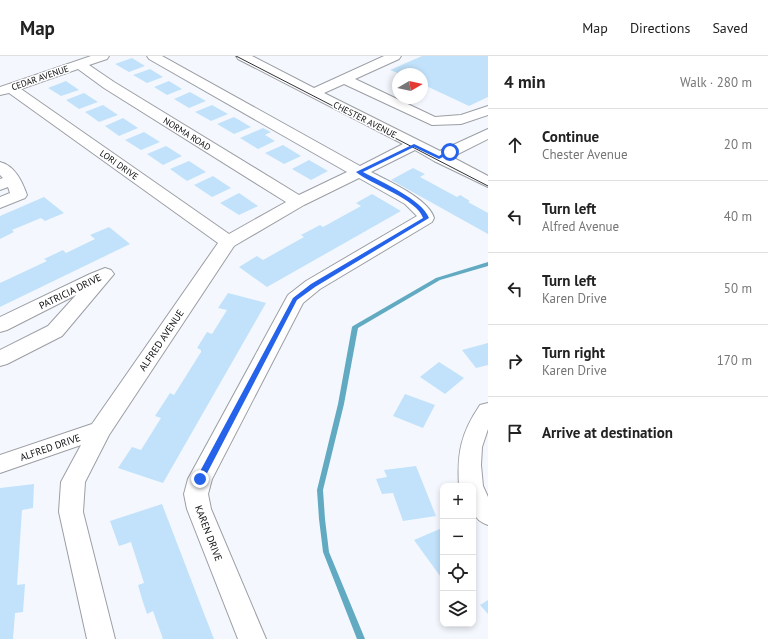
<!DOCTYPE html>
<html lang="en">
<head>
<meta charset="utf-8">
<style>
  :root { --surface:#fff; --page:#f6f6f6; --text:#222; --muted:#767676; --line:#e0e0e0 }
  body { margin:0; font-family:"PT Sans",sans-serif; background:var(--page); color:var(--text) }
  .controls { position:absolute; right:12px; bottom:12px; display:grid; overflow:hidden; border-radius:8px; box-shadow:0 2px 6px #0003 }
  .controls button { width:36px; height:36px; display:grid; place-items:center; padding:0; border:0; border-bottom:1px solid var(--line); background:var(--surface); color:var(--text); font:20px sans-serif }
  .compass { position:absolute; left:392px; top:12px; width:36px; height:36px; border-radius:50%; background:var(--surface); box-shadow:0 2px 6px #0003; rotate:81deg }
  .stop { position:absolute; width:12px; height:12px; margin:-9px; border:3px solid #2563eb; border-radius:50%; background:#fff }
  .stop.end { background:#2563eb; border-color:#fff; box-shadow:0 1px 4px #0008 }
  .list { margin:0; padding:0; list-style:none }
  h2 { display:flex; justify-content:space-between; align-items:center; height:52px; margin:0; padding:0 16px; font-size:17px }
  h2 small { font-size:13px; font-weight:400; color:var(--muted) }
  .list li { display:grid; grid-template-columns:26px 1fr auto; gap:12px; align-items:center; box-sizing:border-box; height:72px; padding:0 16px; border-top:1px solid var(--line) }
  .list b { display:block; font-size:15px; white-space:nowrap }
  .list p { margin:0; font-size:13px; white-space:nowrap; color:var(--muted) }
  .list em { font-size:13px; font-style:normal; color:var(--muted) }
  .icon { flex:none; width:22px; height:22px; fill:none; stroke:currentColor; stroke-width:2; stroke-linecap:round; stroke-linejoin:round }
  .map { position:relative; flex:none; width:488px; height:583px; overflow:hidden }
  header { display:flex; align-items:center; gap:24px; box-sizing:border-box; height:56px; padding:0 20px; background:var(--surface); border-bottom:1px solid var(--line) }
  header strong { font-size:19px }
  nav { display:flex; gap:22px; margin-inline-start:auto; font-size:14px }
  main { display:flex }
  aside { flex:1; background:var(--surface) }
  .map>svg:first-child { display:block }
  .lines { fill:none; stroke-linecap:round; stroke-linejoin:round }
  .stream { fill:#61aac1; fill-rule:evenodd }
  .building { fill:#c1e2fa }
  .minor-casing { stroke:#9b9ea4; stroke-width:2 }
  .minor { fill:#fff; fill-rule:evenodd }
  .tram { stroke:#303134; stroke-width:1 }
  .route { fill:#2563eb }
  .labels { text-anchor:middle; stroke-width:3; stroke-linejoin:round; paint-order:stroke }
  .far-street-label { font-size:9px; fill:#0b0c0e; stroke:#fff }
  .street-label { font-size:10px; fill:#0b0c0e; stroke:#fff }
</style>
</head>
<body>
<header>
<strong>Map</strong>
<nav><a>Map</a><a>Directions</a><a>Saved</a></nav>
</header>
<main>
<div class="map">
<svg width="488" height="583" viewBox="0 0 488 583">
  <rect width="100%" height="100%" fill="#f4f8fe"/>
  <g class="lines">
    <polygon class="stream" points="488,206 488,210 440,224 358,272 344,348 323,434 325,463 329,496 365,583 357,583 323,496 319,463 317,434 338,348 352,271 353,270 436,222"/>
  </g>
  <g class="building">
    <polygon points="422,0 488,0 488,41 469,50 422,28 422,18 400,18 390,14"/>
    <polygon points="132,2 145,10 129,16 115,8"/>
    <polygon points="150,13 163,21 147,27 133,19"/>
    <polygon points="66,25 79,34 61,40 48,32"/>
    <polygon points="169,25 182,33 167,39 154,31"/>
    <polygon points="190,36 206,45 189,52 174,43"/>
    <polygon points="84,37 98,46 79,53 66,44"/>
    <polygon points="103,49 118,59 99,66 85,56"/>
    <polygon points="212,49 228,58 211,65 195,56"/>
    <polygon points="234,61 251,71 234,78 217,68"/>
    <polygon points="123,62 138,72 119,80 105,70"/>
    <polygon points="263,72 271,76 265,79 275,85 258,93 240,82"/>
    <polygon points="144,76 160,86 141,94 125,84"/>
    <polygon points="283,89 301,100 284,108 265,97"/>
    <polygon points="166,90 182,100 163,109 147,98"/>
    <polygon points="309,104 328,115 311,124 292,113"/>
    <polygon points="189,105 206,116 187,125 170,113"/>
    <polygon points="413,112 425,118 420,121 457,141 460,139 470,145 468,146 488,157 488,178 391,124"/>
    <polygon points="213,120 231,132 212,141 194,129"/>
    <polygon points="239,137 258,150 239,159 220,147"/>
    <polygon points="372,138 401,155 267,231 239,211 257,200 263,204 304,181 301,179 320,169 323,171 361,150 356,147"/>
    <polygon points="44,141 64,157 45,165 41,162 12,174 14,176 0,183 0,160"/>
    <polygon points="109,171 130,188 0,251 0,227 47,205 44,203 63,194 66,197 95,183 90,179"/>
    <polygon points="228,237 266,247 163,427 118,412 132,391 141,394 161,362 155,360 170,337 174,339 201,296 201,294 197,292 207,276 212,278 227,254 218,252"/>
    <polygon points="488,287 488,309 476,312 462,294"/>
    <polygon points="439,306 464,322 445,338 420,321"/>
    <polygon points="405,338 435,349 423,372 393,360"/>
    <polygon points="416,410 436,460 403,465 393,437 382,438 376,423 387,421 384,414"/>
    <polygon points="34,428 33,452 22,454 17,529 25,528 23,556 15,557 13,583 0,583 0,432"/>
    <polygon points="162,448 205,560 214,583 163,583 153,555 147,558 142,543 138,529 144,527 131,486 119,490 110,465"/>
    <polygon points="442,472 443,472 443,524 414,484"/>
    <polygon points="488,544 488,558 480,549"/>
  </g>
  <g class="lines">
    <g class="minor-casing">
      <g id="minor">
        <path d="M91,0H109L107,3L89,9L114,26L299,139L347,116L149,3L147,0H162L360,110L403,88L238,3L236,0H252L314,32L384,0H401L399,3L355,23L435,61L461,59L488,50V59L461,68L432,69L344,28L324,37L440,95L488,73V83L452,101L488,120V131L434,105L415,94L371,116C388,125 429,143 434,162L432,166L320,233L303,247L212,423L208,438L211,453L266,583H238L187,453L184,438L188,423L288,239L306,225L417,160L405,148L359,122L304,149L234,190L109,379L85,426L83,456L115,583H87L59,456L61,426L81,389L0,417V399L92,368L218,187L9,37L0,39V31ZM78,13L104,32L286,146L229,178L21,33Z"/>
        <path d="M0,106C15,110 22,125 27,139L25,142L0,152V141L10,137L8,131L0,134V123L3,122L0,119Z"/>
        <polygon points="105,212 111,214 114,218 62,280 7,308 0,310 0,294 48,270 76,239 7,274 0,276 0,261 90,218"/>
        <path d="M488,347V373L482,391L481,409L483,430L488,441V469C468,462 473,448 473,430H459C457,397 461,377 480,349Z"/>
      </g>
    </g>
    <use href="#minor" class="minor"/>
    <polyline class="tram" points="236,0 488,130"/>
  </g>
  <path class="route" d="M414,88L439,100L448,94L453,96L439,103L414,91L363,116C381,126 422,143 429,162L315,231L297,244L203,425H197V421L293,242L311,228L423,162C417,143 372,129 356,116Z"/>
  <g class="labels">
    <g class="far-street-label">
      <text transform="translate(40 22) rotate(-19)" y="3">CEDAR AVENUE</text>
      <text transform="translate(365 64) rotate(27)" y="3">CHESTER AVENUE</text>
      <text transform="translate(187 78) rotate(32)" y="3">NORMA ROAD</text>
      <text transform="translate(119 109) rotate(35)" y="3">LORI DRIVE</text>
    </g>
    <g class="street-label">
      <text transform="translate(70 235) rotate(-26)" y="4">PATRICIA DRIVE</text>
      <text transform="translate(161 284) rotate(-56)" y="4">ALFRED AVENUE</text>
      <text transform="translate(50 391) rotate(-19)" y="4">ALFRED DRIVE</text>
      <text transform="translate(209 477) rotate(69)" y="4">KAREN DRIVE</text>
    </g>
  </g>
</svg>
<div class="controls">
<button>+</button>
<button>−</button>
<button><svg class="icon" aria-label="locate" viewBox="0 0 24 24"><circle cx="12" cy="12" r="6"/><path d="M12 2v4M12 18v4M2 12h4M18 12h4"/></svg></button>
<button><svg class="icon" aria-label="layers" viewBox="0 0 24 24"><path d="M12 4l9 5-9 5-9-5zM3 14l9 5 9-5"/></svg></button>
</div>
<svg class="compass" viewBox="-18 -18 36 36"><path d="M0-13l5 13h-10z" fill="#e53935"/><path d="M0 13l5-13h-10z" fill="#767676"/></svg>
<div class="stop" style="left:450px;top:96px"></div>
<div class="stop end" style="left:200px;top:423px"></div>
</div>
<aside>
<h2>4 min<small>Walk · 280 m</small></h2>
<ul class="list">
<li><svg class="icon" aria-label="ahead" viewBox="0 0 24 24"><path d="M12 20V5M6 11l6-6 6 6"/></svg><div><b>Continue</b><p>Chester Avenue</p></div><em>20 m</em></li>
<li><svg class="icon" aria-label="left" viewBox="0 0 24 24"><path d="M17 20v-9H6M10 6l-5 5 5 5"/></svg><div><b>Turn left</b><p>Alfred Avenue</p></div><em>40 m</em></li>
<li><svg class="icon" aria-label="left" viewBox="0 0 24 24"><path d="M17 20v-9H6M10 6l-5 5 5 5"/></svg><div><b>Turn left</b><p>Karen Drive</p></div><em>50 m</em></li>
<li><svg class="icon" aria-label="right" viewBox="0 0 24 24"><path d="M7 20v-9h11M14 6l5 5-5 5"/></svg><div><b>Turn right</b><p>Karen Drive</p></div><em>170 m</em></li>
<li><svg class="icon" aria-label="arrive" viewBox="0 0 24 24"><path d="M6 21V4h12l-3 4 3 4H6"/></svg><div><b>Arrive at destination</b></div></li>
</ul>
</aside>
</main>
</body>
</html>
